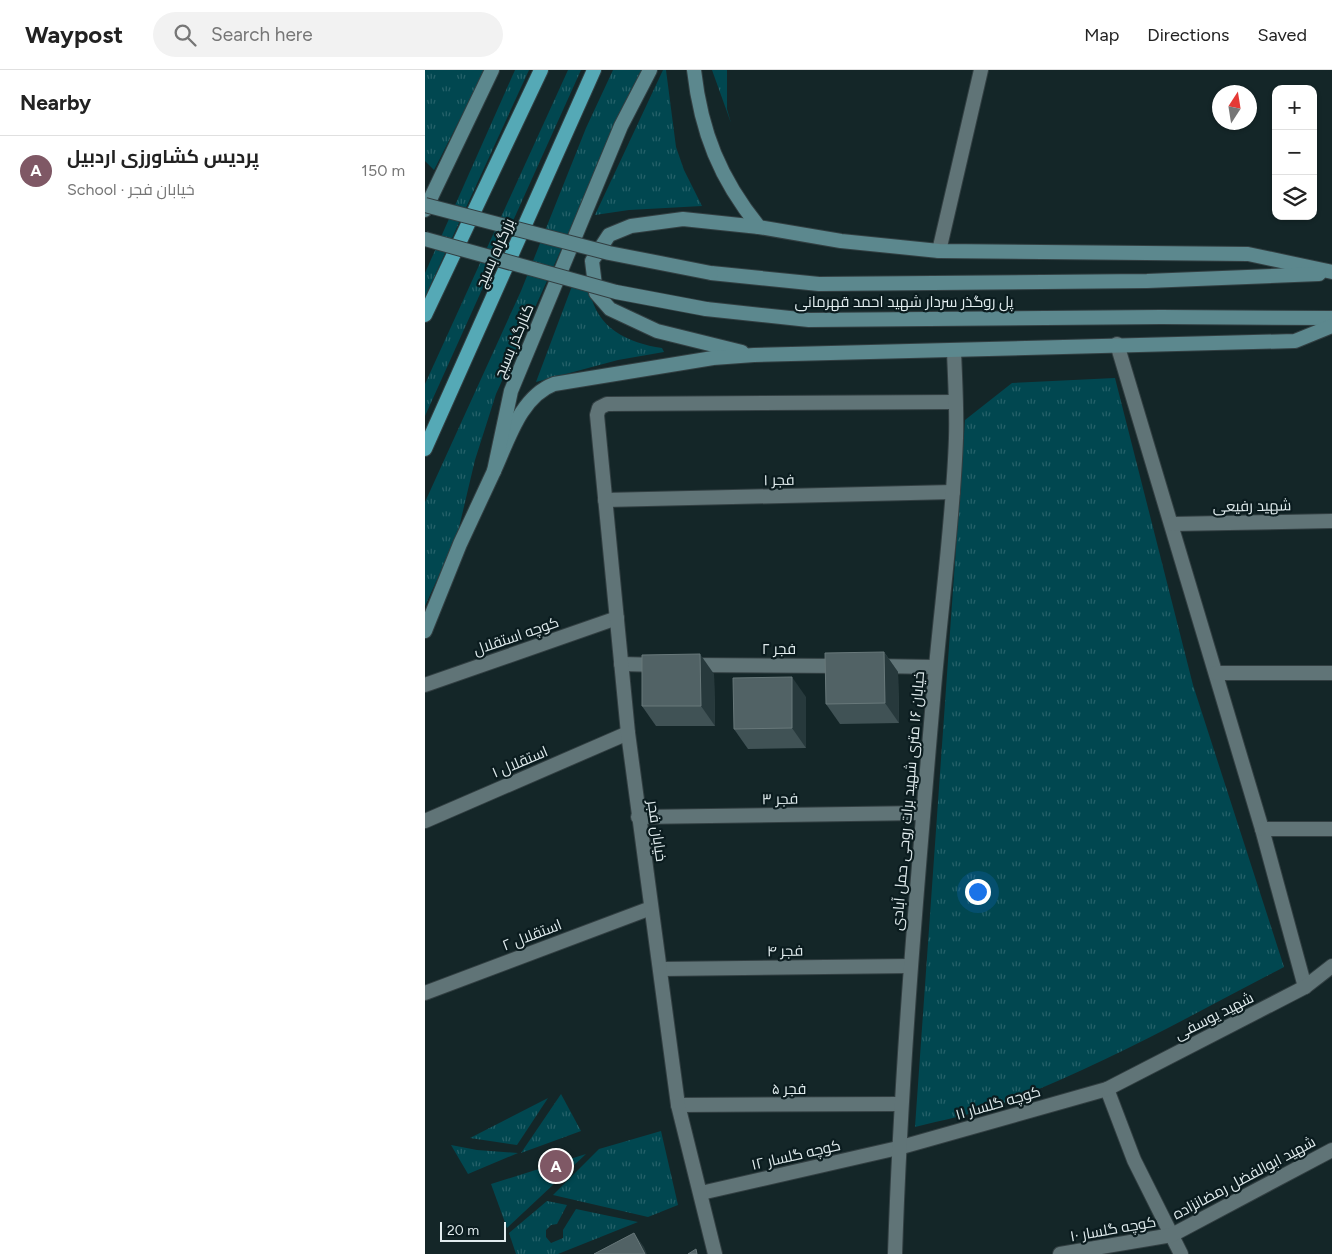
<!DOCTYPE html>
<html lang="en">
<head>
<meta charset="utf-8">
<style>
  :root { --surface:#fff; --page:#f2f2f2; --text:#222; --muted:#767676; --line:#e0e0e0; --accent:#7f5865 }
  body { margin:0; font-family:Figtree,Cairo,sans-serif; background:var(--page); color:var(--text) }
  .controls { position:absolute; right:15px; top:15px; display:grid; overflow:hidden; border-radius:10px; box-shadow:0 1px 4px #0004 }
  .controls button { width:45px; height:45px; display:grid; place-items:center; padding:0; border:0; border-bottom:1px solid var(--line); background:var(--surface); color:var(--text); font:25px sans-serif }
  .compass { position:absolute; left:787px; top:15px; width:45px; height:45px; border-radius:50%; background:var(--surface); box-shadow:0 1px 4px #0004; rotate:12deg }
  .scale { position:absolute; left:15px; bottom:12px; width:66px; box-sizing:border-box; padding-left:5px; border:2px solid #e1ecee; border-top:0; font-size:14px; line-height:18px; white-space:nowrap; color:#e1ecee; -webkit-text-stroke:4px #0b1c1f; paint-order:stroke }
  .you { position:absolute; left:552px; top:821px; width:18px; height:18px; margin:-12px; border:4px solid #fff; border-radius:50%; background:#1a73e8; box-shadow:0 0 0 8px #1a73e833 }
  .badge { display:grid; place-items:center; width:32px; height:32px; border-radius:50%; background:var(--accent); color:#fff; font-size:16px; font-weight:700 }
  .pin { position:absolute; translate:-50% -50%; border:2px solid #fff; box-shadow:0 1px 5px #0006 }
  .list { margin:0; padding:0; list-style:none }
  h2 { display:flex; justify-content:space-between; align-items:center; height:65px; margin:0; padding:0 20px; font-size:21px }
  h2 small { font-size:16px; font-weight:400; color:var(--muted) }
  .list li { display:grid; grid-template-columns:32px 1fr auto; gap:15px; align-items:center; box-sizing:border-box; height:70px; padding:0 20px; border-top:1px solid var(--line) }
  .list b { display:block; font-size:19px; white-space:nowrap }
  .list p { margin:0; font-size:16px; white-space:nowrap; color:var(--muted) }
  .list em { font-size:16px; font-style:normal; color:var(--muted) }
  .icon { flex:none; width:28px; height:28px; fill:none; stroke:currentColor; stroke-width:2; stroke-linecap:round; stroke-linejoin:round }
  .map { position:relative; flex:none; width:907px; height:1184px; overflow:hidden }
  header { display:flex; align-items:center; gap:30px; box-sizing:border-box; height:70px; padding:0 25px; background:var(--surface); border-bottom:1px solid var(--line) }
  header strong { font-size:24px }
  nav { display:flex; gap:28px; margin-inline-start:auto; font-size:18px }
  .search { width:350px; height:45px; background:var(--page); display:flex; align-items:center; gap:12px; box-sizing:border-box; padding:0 18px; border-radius:28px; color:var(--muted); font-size:19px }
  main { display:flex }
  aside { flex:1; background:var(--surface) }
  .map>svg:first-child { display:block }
  .grass { fill:url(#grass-tufts) }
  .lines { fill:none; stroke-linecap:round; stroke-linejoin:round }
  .minor-casing { stroke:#323f42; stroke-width:16 }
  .tertiary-casing { stroke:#323f42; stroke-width:16 }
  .secondary-casing { stroke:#323f42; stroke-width:16 }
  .trunk-casing { stroke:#323f42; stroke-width:16 }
  .minor { stroke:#607477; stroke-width:14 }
  .tertiary { stroke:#607477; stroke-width:14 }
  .secondary { stroke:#5c888e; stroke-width:14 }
  .trunk { stroke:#55a9b6; stroke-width:14 }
  .secondary-bridge-casing { stroke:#323f42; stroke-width:16; stroke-linecap:butt }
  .secondary-bridge { stroke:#5c888e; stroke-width:14 }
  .wall { fill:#405255 }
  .shaded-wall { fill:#27393c }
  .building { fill:#516265; stroke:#68787a }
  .labels { text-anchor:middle; stroke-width:4.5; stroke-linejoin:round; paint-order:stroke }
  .street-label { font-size:15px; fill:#e1ecee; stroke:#0b1c1f }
</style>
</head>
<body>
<header>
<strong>Waypost</strong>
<div class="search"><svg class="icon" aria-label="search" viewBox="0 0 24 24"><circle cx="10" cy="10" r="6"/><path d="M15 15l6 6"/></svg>Search here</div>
<nav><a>Map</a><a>Directions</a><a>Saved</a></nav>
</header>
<main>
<aside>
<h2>Nearby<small></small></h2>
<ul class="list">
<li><span class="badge">A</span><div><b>پردیس کشاورزی اردبیل</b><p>School · خیابان فجر</p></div><em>150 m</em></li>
</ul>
</aside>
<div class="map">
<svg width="907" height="1184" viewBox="0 0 907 1184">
  <defs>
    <pattern id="grass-tufts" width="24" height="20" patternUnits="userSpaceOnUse" patternTransform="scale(1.25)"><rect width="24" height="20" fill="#014750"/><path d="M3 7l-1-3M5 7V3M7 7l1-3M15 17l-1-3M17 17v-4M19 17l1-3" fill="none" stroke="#26626a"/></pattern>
  </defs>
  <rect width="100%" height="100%" fill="#142628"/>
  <g class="grass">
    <polygon points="0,0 60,0 9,100 0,91"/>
    <polygon points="90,0 104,0 0,227 0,203"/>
    <polygon points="143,0 156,0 0,346 0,314"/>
    <polygon points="188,0 217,0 71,324 50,390 32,466 0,536 0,432 96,221 161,58"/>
    <polygon points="238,0 241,0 251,77 259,100 277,136 204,140 170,145"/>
    <polygon points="287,0 302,0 302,39 306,53"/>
    <path d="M147,216L165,221C171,258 203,273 237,278L239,282L193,290L111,312Z"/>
    <path d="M690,308L768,615L859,897C765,946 671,999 571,1036C545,1045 517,1050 490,1057L540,350L587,313Z"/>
    <polygon points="136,1024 156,1061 96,1083"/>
    <polygon points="123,1028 92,1075 45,1068"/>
    <polygon points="236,1061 253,1135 223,1147 128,1125 174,1079"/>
    <polygon points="26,1075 52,1080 93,1083 43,1104"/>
    <polygon points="161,1084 82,1158 66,1114"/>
    <polygon points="122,1131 142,1135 132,1154 126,1155 121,1160 121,1167 126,1173 138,1168 138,1160 151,1139 213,1152 133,1184 91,1184 84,1163"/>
  </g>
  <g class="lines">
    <g class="minor-casing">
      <g id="minor">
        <polyline points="692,274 837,759 880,917"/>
        <polyline points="180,430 528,422"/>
        <polyline points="747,454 907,451"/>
        <polyline points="196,594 236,595"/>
        <polyline points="265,595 418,596"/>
        <polyline points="450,596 510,597"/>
        <polyline points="791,603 907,603"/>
        <polyline points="0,615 192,548"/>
        <polyline points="213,747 498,743"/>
        <polyline points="0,751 203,663"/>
        <polyline points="837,759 907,759"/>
        <polyline points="236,899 485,896"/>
        <polyline points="0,923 226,838"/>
        <polyline points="682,1019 709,1090 756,1184"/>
        <polyline points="253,1035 476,1034"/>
        <polyline points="276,1123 473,1078 682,1019 880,917 907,896"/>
        <polyline points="290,1184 253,1035 203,663 172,345 174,338 182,334 530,332"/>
        <polyline points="635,1184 747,1165 907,1080"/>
      </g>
    </g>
    <g class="tertiary-casing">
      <g id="tertiary">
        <polyline points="514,181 556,0"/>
        <path d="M470,1184C476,999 492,815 508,630C515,543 528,456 531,368C532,339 530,310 529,281"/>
      </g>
    </g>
    <g class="secondary-casing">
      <g id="secondary">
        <path d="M269,0C276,62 295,109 334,157L416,171L514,181L823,184L907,202"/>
        <polyline points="0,140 67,0"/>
        <polyline points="286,203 394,214 722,211 894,204"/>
        <polyline points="281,239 384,250 736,247 907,248"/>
        <polyline points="317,282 232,261 185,239 171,223 167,191 184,165 206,156 258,149 334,157"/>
        <path d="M69,401C83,371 95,327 129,314L288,288L329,285L870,271L907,256"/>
        <polyline points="0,561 35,474 69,401 86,321 196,56 225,0"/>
      </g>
    </g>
    <g class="trunk-casing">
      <g id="trunk">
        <polyline points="0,245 116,0"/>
        <polyline points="0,379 169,0"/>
      </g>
    </g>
    <use href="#minor" class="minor"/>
    <use href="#tertiary" class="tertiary"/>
    <use href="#secondary" class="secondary"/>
    <use href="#trunk" class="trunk"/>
    <g class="secondary-bridge-casing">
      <g id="secondary-bridge">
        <polyline points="0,135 184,183 286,203"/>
        <polyline points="0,169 191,222 281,239"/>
      </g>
    </g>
    <use href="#secondary-bridge" class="secondary-bridge"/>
  </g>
  <g class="wall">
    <polygon points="459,582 473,602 474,653 415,654 401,634"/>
    <polygon points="289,604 290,656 231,656 217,636"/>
    <polygon points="381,627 381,678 323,679 309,659"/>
  </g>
  <g class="shaded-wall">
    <polygon points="459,582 473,602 474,653 460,633"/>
    <polygon points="275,584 289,604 290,656 276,636"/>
    <polygon points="367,607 381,627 381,678 367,658"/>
    <polygon points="209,1163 219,1177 222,1184 220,1184"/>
  </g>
  <g class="building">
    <polygon points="459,582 460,633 401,634 400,583"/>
    <polygon points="275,584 276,636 217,636 217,585"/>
    <polygon points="367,607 367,658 309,659 308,608"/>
    <polygon points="209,1163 220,1184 169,1184"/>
    <polygon points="271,1179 272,1184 263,1184"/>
  </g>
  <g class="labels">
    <g class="street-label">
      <text transform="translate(70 183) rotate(-66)" y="5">بزرگراه بسیج</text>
      <text x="479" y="237">پل روگذر سردار شهید احمد قهرمانی</text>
      <text transform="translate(89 271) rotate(-67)" y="5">کنارگذر بسیج</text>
      <text transform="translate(354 410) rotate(-1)" y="5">فجر ۱</text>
      <text transform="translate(827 436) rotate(-1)" y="5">شهید رفیعی</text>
      <text transform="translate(91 566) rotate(-19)" y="5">کوچه استقلال</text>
      <text x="354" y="584">فجر ۲</text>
      <text transform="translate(95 692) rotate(-23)" y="5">استقلال ۱</text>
      <text transform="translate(355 729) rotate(-1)" y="5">فجر ۳</text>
      <text transform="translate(483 731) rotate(-85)" y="5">خیابان ۱۶ متری شهید برات روحی حمل آبادی</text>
      <text transform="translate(232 761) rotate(82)" y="5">خیابان فجر</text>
      <text transform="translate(107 865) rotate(-21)" y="5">استقلال ۲</text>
      <text transform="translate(360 881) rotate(-1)" y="5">فجر ۴</text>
      <text transform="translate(789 946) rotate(-27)" y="5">شهید یوسفی</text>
      <text x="364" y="1024">فجر ۵</text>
      <text transform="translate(573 1033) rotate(-16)" y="5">کوچه گلسار ۱۱</text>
      <text transform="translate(371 1085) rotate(-13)" y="5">کوچه گلسار ۱۲</text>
      <text transform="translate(819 1108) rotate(-28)" y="5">شهید ابوالفضل رمضانزاده</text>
      <text transform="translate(688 1159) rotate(-10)" y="5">کوچه گلسار ۱۰</text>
    </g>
  </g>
</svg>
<div class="controls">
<button>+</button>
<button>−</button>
<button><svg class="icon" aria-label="layers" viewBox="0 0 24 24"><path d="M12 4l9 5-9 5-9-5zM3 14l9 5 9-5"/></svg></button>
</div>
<svg class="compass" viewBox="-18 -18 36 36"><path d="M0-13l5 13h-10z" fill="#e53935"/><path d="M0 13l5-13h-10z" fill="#767676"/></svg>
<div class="scale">20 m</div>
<div class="you"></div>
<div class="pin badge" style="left:131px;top:1096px">A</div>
</div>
</main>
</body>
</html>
